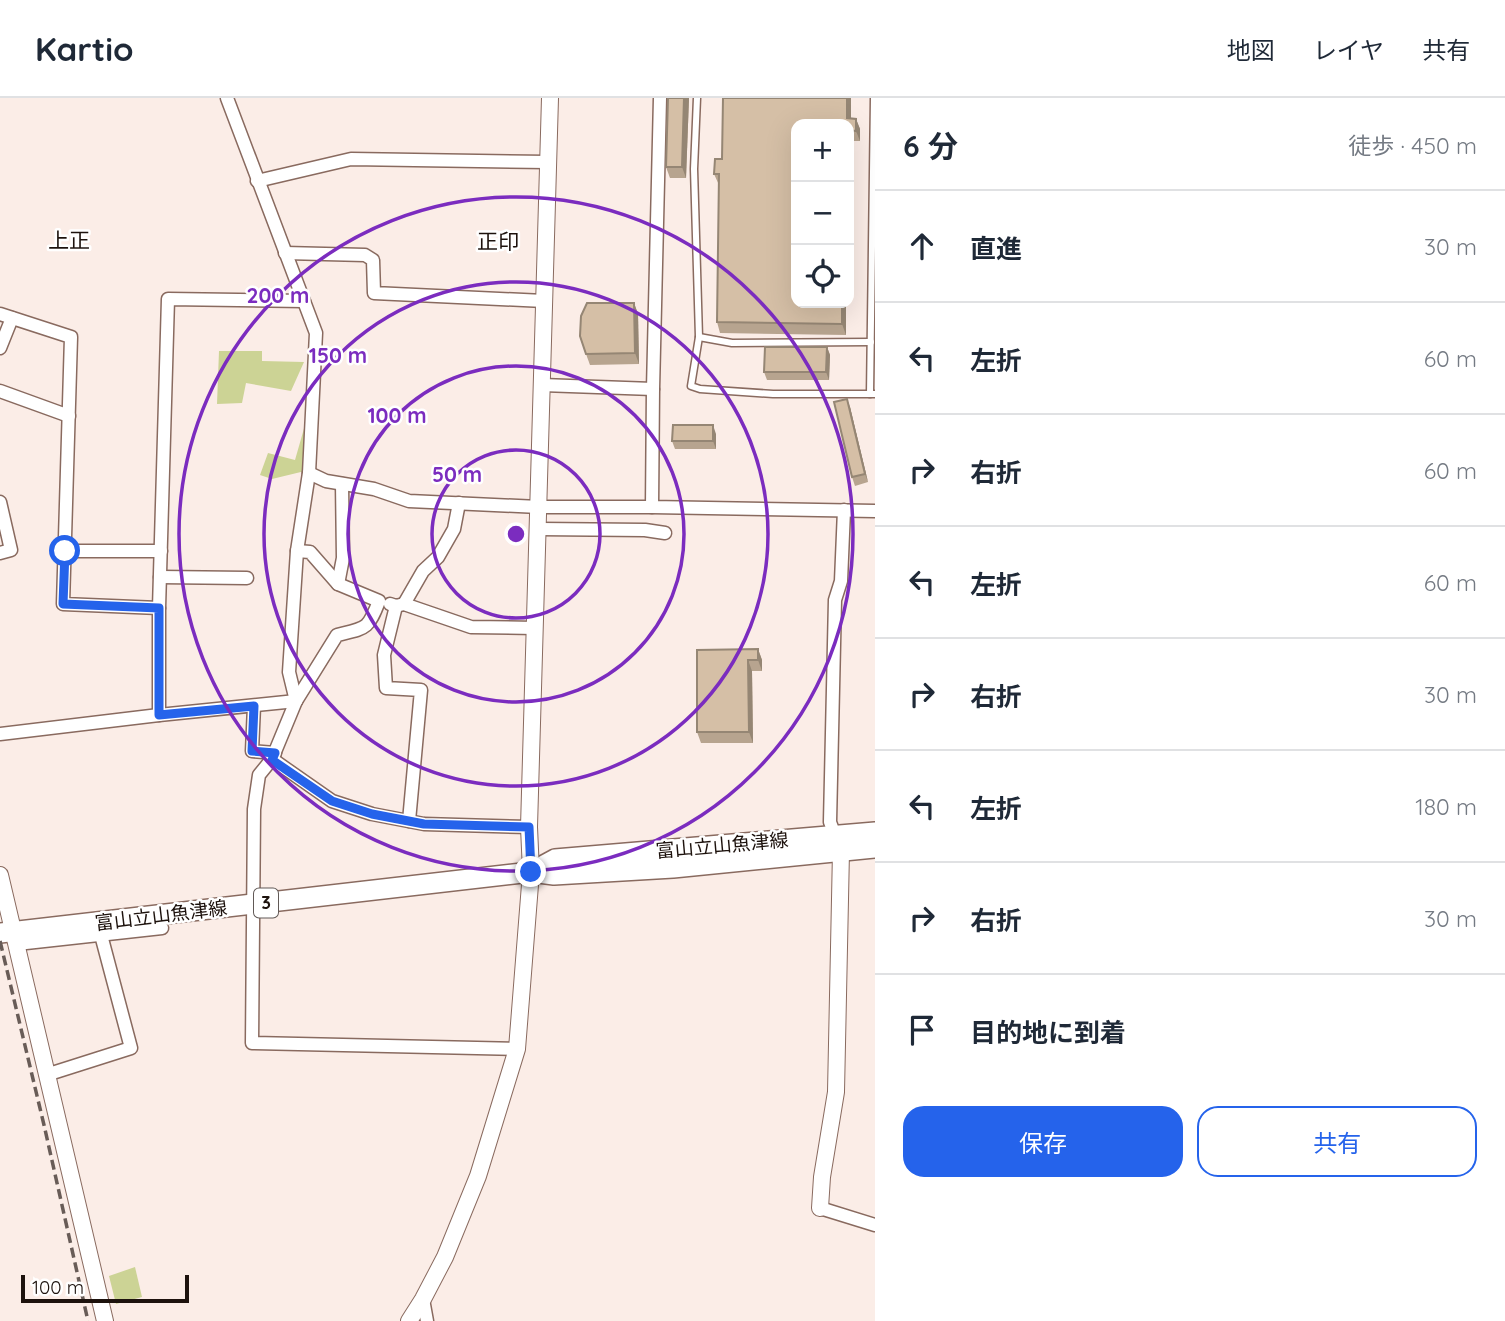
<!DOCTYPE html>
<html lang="ja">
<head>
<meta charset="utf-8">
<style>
  :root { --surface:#fff; --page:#f6f6f7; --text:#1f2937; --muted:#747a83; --line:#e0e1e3; --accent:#2563eb }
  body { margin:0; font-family:Quicksand,"Noto Sans JP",sans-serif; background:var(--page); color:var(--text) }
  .controls { position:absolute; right:21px; top:21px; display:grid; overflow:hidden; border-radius:14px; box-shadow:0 7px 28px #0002 }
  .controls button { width:63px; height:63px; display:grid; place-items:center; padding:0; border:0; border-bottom:2px solid var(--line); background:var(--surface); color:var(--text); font:35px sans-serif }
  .scale { position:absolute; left:21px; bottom:18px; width:168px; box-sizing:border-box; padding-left:7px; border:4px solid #1d120d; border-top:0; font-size:19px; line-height:24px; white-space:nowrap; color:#1d120d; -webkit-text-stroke:5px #fff; paint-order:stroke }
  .stop { position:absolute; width:21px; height:21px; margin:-16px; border:5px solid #2563eb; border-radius:50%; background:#fff }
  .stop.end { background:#2563eb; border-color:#fff; box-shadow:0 2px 7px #0008 }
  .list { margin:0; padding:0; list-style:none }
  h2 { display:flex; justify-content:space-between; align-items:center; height:91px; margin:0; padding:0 28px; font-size:30px }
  h2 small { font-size:23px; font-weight:400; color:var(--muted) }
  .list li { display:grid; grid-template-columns:46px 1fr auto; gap:21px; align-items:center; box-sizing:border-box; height:112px; padding:0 28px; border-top:2px solid var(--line) }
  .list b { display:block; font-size:26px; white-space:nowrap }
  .list em { font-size:23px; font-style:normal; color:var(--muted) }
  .actions { display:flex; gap:14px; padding:21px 28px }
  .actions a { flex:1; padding:16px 0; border:2px solid var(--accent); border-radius:21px; text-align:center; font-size:24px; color:var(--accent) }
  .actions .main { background:var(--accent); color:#fff }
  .icon { flex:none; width:38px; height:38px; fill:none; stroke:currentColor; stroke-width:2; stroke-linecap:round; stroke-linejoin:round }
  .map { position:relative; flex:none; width:875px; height:1223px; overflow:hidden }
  header { display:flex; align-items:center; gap:42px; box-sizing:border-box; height:98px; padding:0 35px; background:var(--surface); border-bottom:2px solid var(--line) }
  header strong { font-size:33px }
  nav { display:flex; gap:38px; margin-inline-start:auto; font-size:24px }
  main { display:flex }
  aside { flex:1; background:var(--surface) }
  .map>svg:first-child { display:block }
  .green { fill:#ccd395 }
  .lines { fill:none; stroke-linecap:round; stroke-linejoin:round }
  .service-casing { stroke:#896a5f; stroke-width:9 }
  .minor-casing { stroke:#896a5f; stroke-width:15 }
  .tertiary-casing { stroke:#896a5f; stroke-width:18 }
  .primary-casing { stroke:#896a5f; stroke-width:22 }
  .service { stroke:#fff; stroke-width:6 }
  .minor { stroke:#fff; stroke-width:12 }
  .tertiary { stroke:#fff; stroke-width:16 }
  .primary { stroke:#fff; stroke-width:19 }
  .rail { stroke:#685c57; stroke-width:3.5; stroke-dasharray:10 5; stroke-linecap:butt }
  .wall { fill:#b7a48f }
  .shaded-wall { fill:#958674 }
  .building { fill:#d5bfa6; stroke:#958674; stroke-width:2 }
  .route { stroke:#2563eb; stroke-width:9 }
  .ring { fill:none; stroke:#7b2cbf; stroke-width:3.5 }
  .labels { text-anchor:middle; stroke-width:5; stroke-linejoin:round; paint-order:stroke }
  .shield { fill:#fff; stroke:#615956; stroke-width:2 }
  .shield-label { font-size:18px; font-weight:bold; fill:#1d120d }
  .street-label { font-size:19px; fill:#1d120d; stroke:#fff }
  .neighbourhood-label { font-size:21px; fill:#1d120d; stroke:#fff }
  .centre { fill:#7b2cbf; stroke:#fff; stroke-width:3.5 }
  .ring-label { font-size:21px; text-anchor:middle; font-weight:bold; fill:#7b2cbf; stroke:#fff; stroke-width:5; stroke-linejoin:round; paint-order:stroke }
</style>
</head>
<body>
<header>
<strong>Kartio</strong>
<nav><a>地図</a><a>レイヤ</a><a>共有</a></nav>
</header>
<main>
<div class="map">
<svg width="875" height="1223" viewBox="0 0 875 1223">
  <rect width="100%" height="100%" fill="#fbede7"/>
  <g class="green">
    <polygon points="219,253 262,253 262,263 304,264 291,293 246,285 242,305 217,306"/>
    <polygon points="305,327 309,328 305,373 272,381 260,377 268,355 295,362"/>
    <polygon points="135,1169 142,1199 116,1206 109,1178"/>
  </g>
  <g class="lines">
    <g class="service-casing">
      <g id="service">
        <polyline points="697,0 694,71 699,239 691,288 700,291 773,296 875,296"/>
        <polyline points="699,239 732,245 871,244"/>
        <polyline points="870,296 874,0"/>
      </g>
    </g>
    <g class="minor-casing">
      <g id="minor">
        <polyline points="227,0 316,235 309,375 297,453 289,574 296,603"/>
        <polyline points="660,0 653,291 652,409 875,413"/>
        <polyline points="257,83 351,61 548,64"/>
        <polyline points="285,155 365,157 373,162 374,195 544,203"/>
        <polyline points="0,216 71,239 63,506 159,510"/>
        <polyline points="0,250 12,220"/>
        <polyline points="542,287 653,291"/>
        <polyline points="0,293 69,318"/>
        <polyline points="309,375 326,383 374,391 409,403 539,409 652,409"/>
        <polyline points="0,404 11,452 0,455"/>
        <polyline points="539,431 645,432 665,435"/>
        <polyline points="65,453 161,453"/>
        <path d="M297,453L310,454L338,486L379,503C368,532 366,530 337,537L296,603L272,661L259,677L254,711L252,945L517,951"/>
        <polyline points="160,479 247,480"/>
        <polyline points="338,486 343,460 342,386"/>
        <polyline points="390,506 396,508 404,506 471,529 535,530"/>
        <polyline points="404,506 423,473 438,459 454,431 459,405"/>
        <polyline points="396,508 384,557 386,590 421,592 409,723"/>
        <polyline points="254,608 252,653 275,655"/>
        <polyline points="159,617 159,510 168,201 304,203"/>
        <polyline points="0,636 159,617 296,603"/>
        <polyline points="272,661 332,703 372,716 424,726 529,729"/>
        <polyline points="837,743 830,724 835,502 841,483 844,412"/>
        <polyline points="17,846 162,830"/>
        <polyline points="46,977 131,950 101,837"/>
        <polyline points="820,1110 875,1127"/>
        <polyline points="423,1201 427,1223"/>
      </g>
    </g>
    <g class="tertiary-casing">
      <g id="tertiary">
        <polyline points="0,777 105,1223"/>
        <polyline points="820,1110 822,1079 836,994 841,753"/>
        <polyline points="409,1223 423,1201 445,1159 478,1078 517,951 531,774 529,729 550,0"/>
      </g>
    </g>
    <g class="primary-casing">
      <g id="primary">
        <polyline points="531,774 555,761 875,734"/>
        <polyline points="0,835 531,774 554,777 673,770 875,750"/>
      </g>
    </g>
    <use href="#service" class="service"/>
    <use href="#minor" class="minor"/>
    <use href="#tertiary" class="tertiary"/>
    <use href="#primary" class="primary"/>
    <polyline class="rail" points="0,843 44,1027 88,1223"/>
  </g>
  <g class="wall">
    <polygon points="668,0 689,0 686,80 670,80 666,69"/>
    <polygon points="723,0 851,0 851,20 856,21 860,31 860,43 849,43 849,48 849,26 796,26 796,205 846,205 846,237 720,235 717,224 719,87 714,76 715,61 722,61"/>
    <polygon points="634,205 638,216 639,266 590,267 586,256"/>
    <polygon points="827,249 830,257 829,282 767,282 764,274"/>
    <polygon points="850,309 868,384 855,388 852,379"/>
    <polygon points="716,336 716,351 675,351 672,343"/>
    <polygon points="758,551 762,562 762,573 752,573 753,645 701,645 697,634 697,552"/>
  </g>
  <g class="shaded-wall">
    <polygon points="684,0 689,0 686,80 682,69"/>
    <polygon points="847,0 851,0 851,31 847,20"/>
    <polygon points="856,21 860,31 860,43 856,33"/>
    <polygon points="634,205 638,216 639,266 635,255"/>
    <polygon points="842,205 846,205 846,237 842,226"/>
    <polygon points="827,249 830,257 829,282 826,274"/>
    <polygon points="847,301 850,309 868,384 865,376"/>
    <polygon points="713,327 716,336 716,351 713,343"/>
    <polygon points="758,551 762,562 762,573 758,562"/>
    <polygon points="748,562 752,573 753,645 749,634"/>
  </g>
  <g class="building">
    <polygon points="668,0 684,0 682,69 666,69"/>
    <polygon points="723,0 847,0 847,20 856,21 856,33 849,32 849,26 796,26 796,205 842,205 842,226 717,224 719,76 714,76 715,61 722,61"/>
    <polygon points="587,205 634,205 635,255 586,256 580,238 581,218"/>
    <polygon points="765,249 827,249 826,274 764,274"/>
    <polygon points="847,301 865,376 852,379 834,304"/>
    <polygon points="673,327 713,327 713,343 672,343"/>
    <polygon points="758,551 758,562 748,562 749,634 697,634 697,552"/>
  </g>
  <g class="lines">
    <polyline class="route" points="65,453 63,506 159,510 159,617 254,608 252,653 275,655 272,662 332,703 372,716 424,726 529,729 531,774"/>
  </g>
  <g class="ring">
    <circle cx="516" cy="436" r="84"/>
    <circle cx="516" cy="436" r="168"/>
    <circle cx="516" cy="436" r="252"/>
    <circle cx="516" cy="436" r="337"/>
  </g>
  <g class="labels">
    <rect class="shield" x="254" y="790.5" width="24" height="29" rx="5"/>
    <g class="shield-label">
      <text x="266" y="811">3</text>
    </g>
    <g class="street-label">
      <text transform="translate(722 747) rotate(-5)" y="7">富山立山魚津線</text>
      <text transform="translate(161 817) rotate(-7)" y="7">富山立山魚津線</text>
    </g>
    <g class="neighbourhood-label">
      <text x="69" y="150">上正</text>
      <text x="498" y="151">正印</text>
    </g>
  </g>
  <circle cx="516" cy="436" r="10" class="centre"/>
  <g class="ring-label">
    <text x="278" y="205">200 m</text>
    <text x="338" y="265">150 m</text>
    <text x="397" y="325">100 m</text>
    <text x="457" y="384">50 m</text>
  </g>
</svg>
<div class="controls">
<button>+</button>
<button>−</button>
<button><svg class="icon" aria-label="locate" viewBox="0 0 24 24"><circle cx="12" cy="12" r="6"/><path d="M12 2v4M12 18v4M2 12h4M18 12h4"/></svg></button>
</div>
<div class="scale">100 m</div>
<div class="stop" style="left:65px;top:453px"></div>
<div class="stop end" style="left:531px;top:774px"></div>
</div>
<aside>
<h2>6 分<small>徒歩 · 450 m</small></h2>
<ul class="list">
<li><svg class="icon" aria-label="ahead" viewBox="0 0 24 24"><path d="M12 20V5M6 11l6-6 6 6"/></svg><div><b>直進</b></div><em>30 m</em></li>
<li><svg class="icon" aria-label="left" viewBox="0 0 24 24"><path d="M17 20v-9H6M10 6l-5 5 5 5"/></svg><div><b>左折</b></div><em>60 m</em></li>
<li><svg class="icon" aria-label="right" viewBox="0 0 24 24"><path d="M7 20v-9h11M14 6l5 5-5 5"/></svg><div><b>右折</b></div><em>60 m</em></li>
<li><svg class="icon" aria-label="left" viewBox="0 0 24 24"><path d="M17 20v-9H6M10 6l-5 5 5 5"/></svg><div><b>左折</b></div><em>60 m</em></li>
<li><svg class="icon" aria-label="right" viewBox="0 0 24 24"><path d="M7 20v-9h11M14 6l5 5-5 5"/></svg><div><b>右折</b></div><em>30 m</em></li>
<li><svg class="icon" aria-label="left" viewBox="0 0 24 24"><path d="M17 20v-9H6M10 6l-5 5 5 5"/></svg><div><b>左折</b></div><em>180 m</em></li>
<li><svg class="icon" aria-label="right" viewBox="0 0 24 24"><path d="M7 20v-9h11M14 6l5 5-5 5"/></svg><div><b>右折</b></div><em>30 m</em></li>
<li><svg class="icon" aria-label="arrive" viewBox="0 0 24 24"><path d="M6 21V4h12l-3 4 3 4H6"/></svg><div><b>目的地に到着</b></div></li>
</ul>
<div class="actions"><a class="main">保存</a><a>共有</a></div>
</aside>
</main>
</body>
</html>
